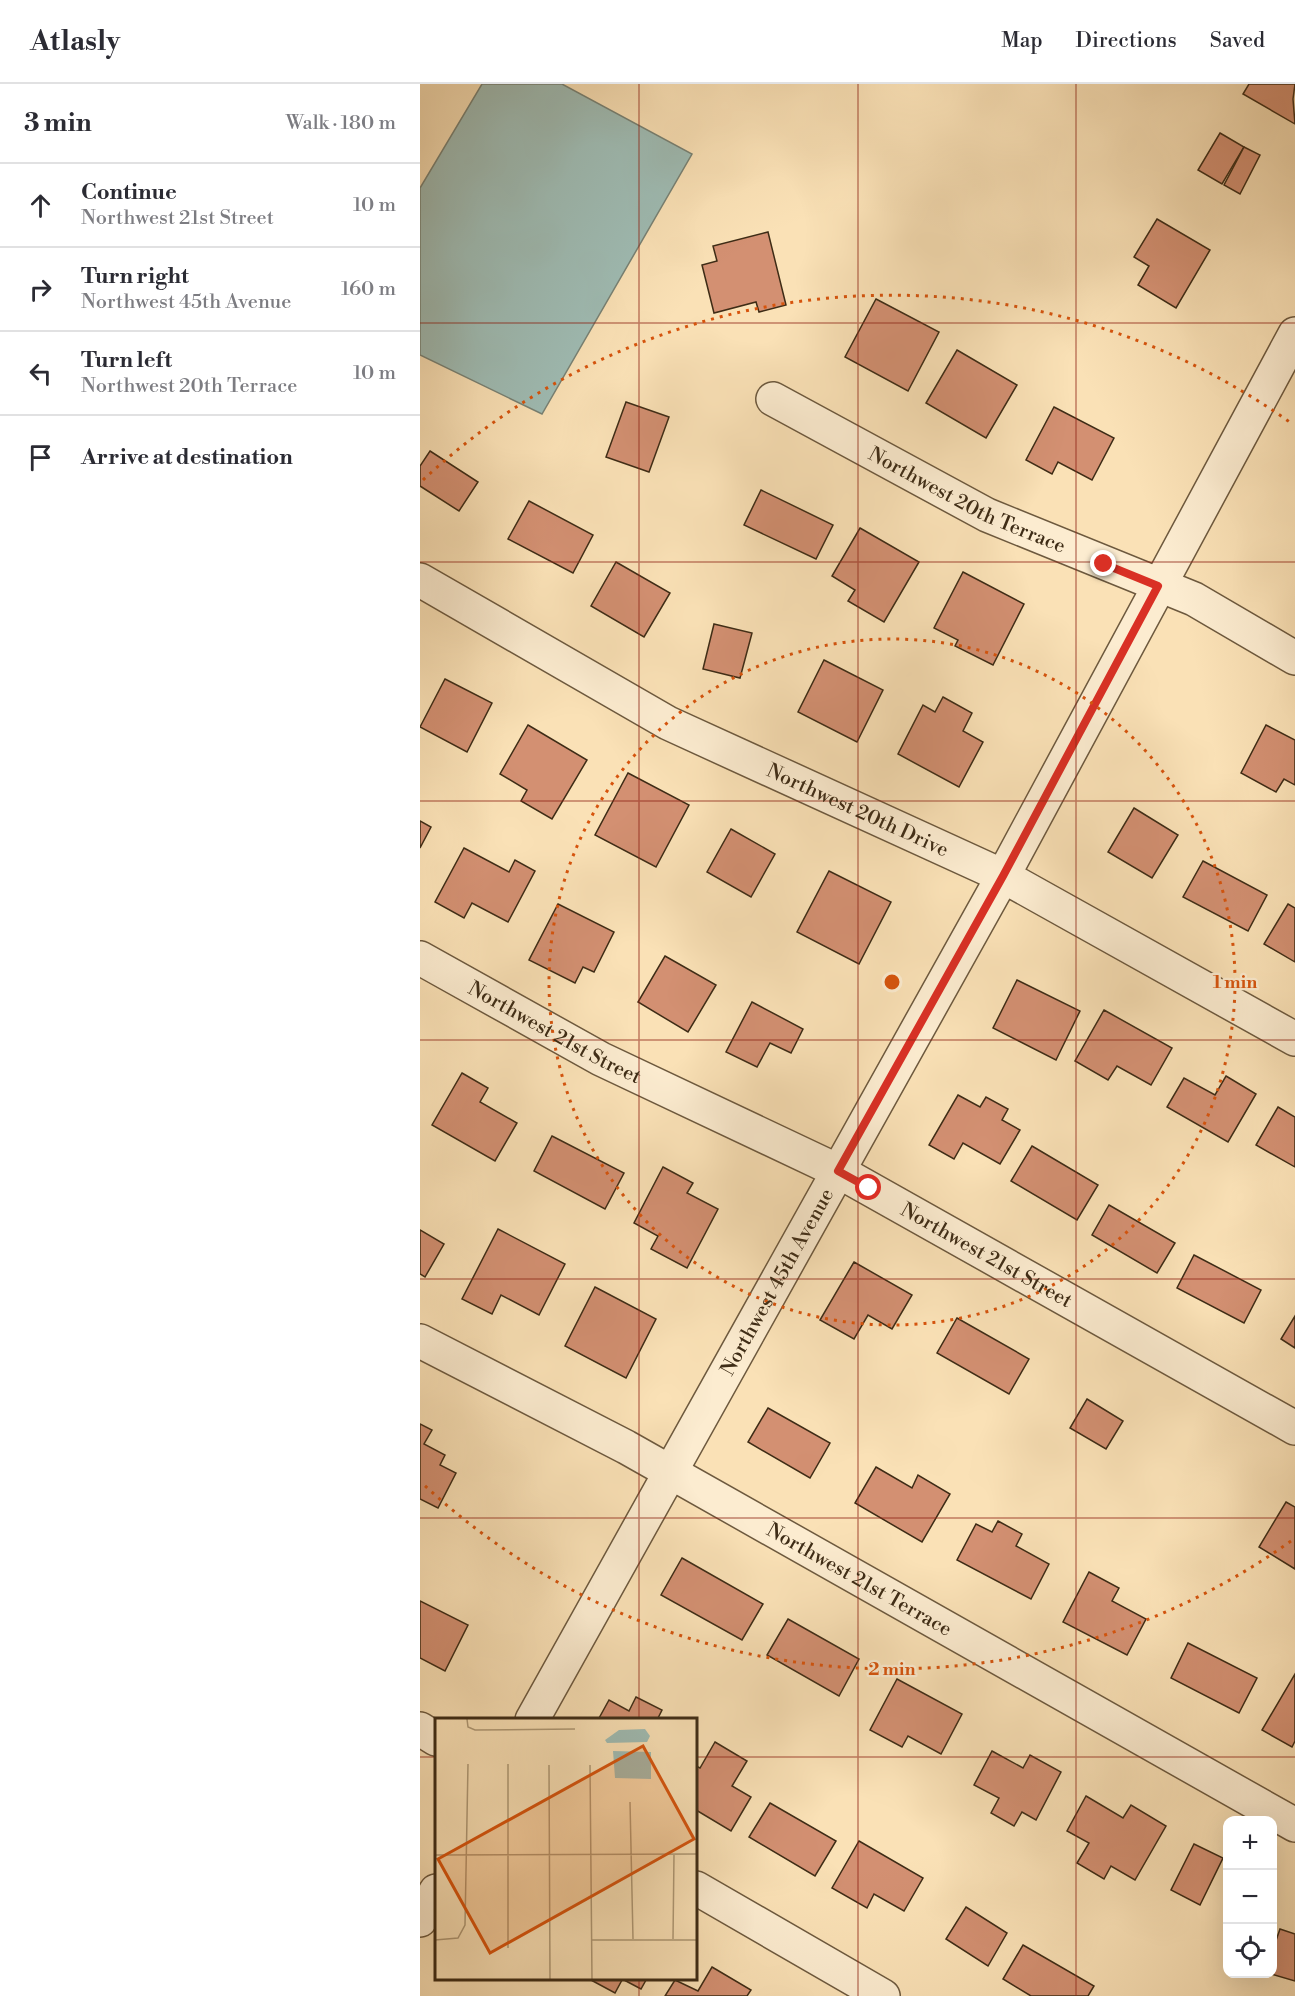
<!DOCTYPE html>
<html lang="en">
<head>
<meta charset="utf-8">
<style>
  :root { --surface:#fff; --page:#f7f7f7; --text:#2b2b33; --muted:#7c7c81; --line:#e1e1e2 }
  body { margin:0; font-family:"Libre Bodoni",serif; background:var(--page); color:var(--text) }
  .controls { position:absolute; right:18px; bottom:18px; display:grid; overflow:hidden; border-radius:12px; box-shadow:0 6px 24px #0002 }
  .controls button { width:54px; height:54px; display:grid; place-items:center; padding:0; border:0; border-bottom:2px solid var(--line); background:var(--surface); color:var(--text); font:30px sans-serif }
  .stop { position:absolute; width:18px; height:18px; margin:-14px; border:4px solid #d93025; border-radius:50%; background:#fff }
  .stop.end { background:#d93025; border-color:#fff; box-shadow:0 2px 6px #0008 }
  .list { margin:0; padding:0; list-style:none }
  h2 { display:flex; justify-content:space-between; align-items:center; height:78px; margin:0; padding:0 24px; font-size:26px }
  h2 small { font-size:20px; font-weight:400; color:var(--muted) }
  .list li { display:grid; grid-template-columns:39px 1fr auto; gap:18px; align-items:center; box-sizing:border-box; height:84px; padding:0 24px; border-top:2px solid var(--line) }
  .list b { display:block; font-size:22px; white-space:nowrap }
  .list p { margin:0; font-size:20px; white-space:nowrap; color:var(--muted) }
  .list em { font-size:20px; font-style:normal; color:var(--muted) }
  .icon { flex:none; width:33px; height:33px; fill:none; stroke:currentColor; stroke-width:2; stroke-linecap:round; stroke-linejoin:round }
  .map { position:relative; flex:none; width:875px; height:1912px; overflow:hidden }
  header { display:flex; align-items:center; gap:36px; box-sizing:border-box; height:84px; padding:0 30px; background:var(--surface); border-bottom:2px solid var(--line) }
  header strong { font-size:28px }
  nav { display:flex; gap:33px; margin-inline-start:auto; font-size:21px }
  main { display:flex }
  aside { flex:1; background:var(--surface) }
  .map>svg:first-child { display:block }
  .water { fill:#9fbcb4; stroke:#788275; stroke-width:1.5 }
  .building { fill:#d39072; stroke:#3e2c16; stroke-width:1.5 }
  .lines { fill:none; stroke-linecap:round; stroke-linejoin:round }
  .minor-casing { stroke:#6d593e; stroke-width:36 }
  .minor { stroke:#fcecd0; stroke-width:33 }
  .route { stroke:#d93025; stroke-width:8 }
  .grid { fill:none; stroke:#8f2418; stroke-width:1.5; stroke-opacity:0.55 }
  .ring { fill:none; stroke:#d7540d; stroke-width:3; stroke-dasharray:3 6 }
  .labels { text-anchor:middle; stroke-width:4.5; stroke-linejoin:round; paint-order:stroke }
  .street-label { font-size:20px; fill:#3e2c16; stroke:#fcecd0 }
  .inset-road { fill:none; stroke:#af9976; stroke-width:1.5 }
  .view { fill:#d7540d; fill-opacity:0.15; stroke:#d7540d; stroke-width:3 }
  .inset-edge { fill:none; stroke:#3e2c16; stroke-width:3 }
  .centre { fill:#d7540d; stroke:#fcecd0; stroke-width:3 }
  .ring-label { font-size:18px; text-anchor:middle; font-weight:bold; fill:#d7540d; stroke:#fcecd0; stroke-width:4.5; stroke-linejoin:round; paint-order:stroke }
</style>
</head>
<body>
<header>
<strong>Atlasly</strong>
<nav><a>Map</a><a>Directions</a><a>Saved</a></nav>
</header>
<main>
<aside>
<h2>3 min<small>Walk · 180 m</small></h2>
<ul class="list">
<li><svg class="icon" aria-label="ahead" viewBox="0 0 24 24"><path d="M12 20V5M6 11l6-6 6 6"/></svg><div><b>Continue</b><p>Northwest 21st Street</p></div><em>10 m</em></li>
<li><svg class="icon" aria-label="right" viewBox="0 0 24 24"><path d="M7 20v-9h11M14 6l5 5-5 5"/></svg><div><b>Turn right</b><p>Northwest 45th Avenue</p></div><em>160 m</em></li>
<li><svg class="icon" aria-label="left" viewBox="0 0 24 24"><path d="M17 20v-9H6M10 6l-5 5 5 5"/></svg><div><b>Turn left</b><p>Northwest 20th Terrace</p></div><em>10 m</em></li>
<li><svg class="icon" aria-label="arrive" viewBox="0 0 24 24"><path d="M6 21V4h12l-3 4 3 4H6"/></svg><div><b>Arrive at destination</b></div></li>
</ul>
</aside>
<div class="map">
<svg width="875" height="1912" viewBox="0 0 875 1912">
  <rect width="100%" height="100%" fill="#fae1b6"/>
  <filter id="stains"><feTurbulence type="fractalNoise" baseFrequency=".00333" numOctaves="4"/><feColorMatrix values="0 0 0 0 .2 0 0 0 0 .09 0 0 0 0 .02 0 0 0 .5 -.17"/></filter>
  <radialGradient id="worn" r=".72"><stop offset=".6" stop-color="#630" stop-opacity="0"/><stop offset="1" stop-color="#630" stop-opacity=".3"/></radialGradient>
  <polygon class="water" points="62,0 142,0 272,70 122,330 0,271 0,104"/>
  <g class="building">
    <polygon points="829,0 875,0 873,15 875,40 823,10"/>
    <polygon points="800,49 824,63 802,100 778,86"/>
    <polygon points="824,63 840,71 820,110 804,101"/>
    <polygon points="737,135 790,166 756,224 718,201 729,182 714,173"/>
    <polygon points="348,148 366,221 339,228 336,218 294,229 282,181 297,177 293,162"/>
    <polygon points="456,215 519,248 488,307 425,273"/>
    <polygon points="537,266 597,301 566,354 506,319"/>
    <polygon points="206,318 249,333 229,388 186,373"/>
    <polygon points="634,323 694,354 672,396 638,378 632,390 606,376"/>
    <polygon points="10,367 58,398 39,427 0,402 0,382"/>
    <polygon points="341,406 413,441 396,475 324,441"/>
    <polygon points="109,417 173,451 153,489 88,455"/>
    <polygon points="440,444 499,478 464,538 428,517 435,506 412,492"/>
    <polygon points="196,478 250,509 224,553 171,522"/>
    <polygon points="543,488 604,520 573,581 535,562 538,556 514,544"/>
    <polygon points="294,540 332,549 320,594 283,585"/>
    <polygon points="404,576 463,606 437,658 378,628"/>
    <polygon points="25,595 72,619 47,668 0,643"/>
    <polygon points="523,613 552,629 543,647 563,658 539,703 478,670 503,621 515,628"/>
    <polygon points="108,641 167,676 132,735 101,717 107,706 80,690"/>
    <polygon points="846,641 875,656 875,701 864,695 856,708 821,689"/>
    <polygon points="208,689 269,721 236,783 175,751"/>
    <polygon points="714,724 758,751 732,794 688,768"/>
    <polygon points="0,737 11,743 0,764"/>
    <polygon points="311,745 355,770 331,813 287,788"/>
    <polygon points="44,764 89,788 95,776 115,787 88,838 52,819 44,834 15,818"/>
    <polygon points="783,777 847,811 828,847 763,813"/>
    <polygon points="409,787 471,818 439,880 377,848"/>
    <polygon points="138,820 194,848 174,888 163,883 155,899 109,876"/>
    <polygon points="868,820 875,824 875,878 844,860"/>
    <polygon points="245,872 296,901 268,948 218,918"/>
    <polygon points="597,896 660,927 636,976 573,944"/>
    <polygon points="332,918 383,945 371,969 350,959 337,983 306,968"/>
    <polygon points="684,926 752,964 731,1001 697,982 688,996 655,977"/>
    <polygon points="42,989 68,1004 60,1018 97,1039 75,1077 12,1041"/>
    <polygon points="806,992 836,1010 808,1058 747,1023 764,994 795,1011"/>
    <polygon points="538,1011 560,1023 566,1013 588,1025 582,1036 600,1046 580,1080 543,1059 534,1075 509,1061"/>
    <polygon points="858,1023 875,1033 875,1083 836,1061"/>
    <polygon points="132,1052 204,1089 185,1125 114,1087"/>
    <polygon points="612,1062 678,1101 657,1136 591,1097"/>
    <polygon points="243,1083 273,1099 267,1109 298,1125 267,1184 231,1165 238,1152 214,1139"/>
    <polygon points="689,1121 755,1159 737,1189 672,1151"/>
    <polygon points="78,1145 145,1180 119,1231 81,1211 72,1230 42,1215"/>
    <polygon points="0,1146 24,1160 5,1193 0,1190"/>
    <polygon points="774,1171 841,1206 824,1239 757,1204"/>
    <polygon points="434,1178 492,1211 472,1245 448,1231 434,1255 400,1236"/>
    <polygon points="175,1203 236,1235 206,1294 145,1262"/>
    <polygon points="875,1232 875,1264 861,1255"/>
    <polygon points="537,1234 609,1275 589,1310 517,1269"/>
    <polygon points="667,1315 703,1337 686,1365 650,1344"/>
    <polygon points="348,1324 410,1359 390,1394 328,1358"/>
    <polygon points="0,1340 12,1346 4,1360 25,1371 20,1381 36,1389 18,1424 0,1415"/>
    <polygon points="456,1383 492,1404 498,1391 530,1410 502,1458 435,1419"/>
    <polygon points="866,1418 875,1423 875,1485 839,1463"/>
    <polygon points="578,1437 602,1450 596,1462 629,1480 611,1515 537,1476 556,1440 572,1448"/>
    <polygon points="262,1474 343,1520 322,1556 241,1511"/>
    <polygon points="669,1488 699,1504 692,1517 726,1535 707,1571 643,1538"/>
    <polygon points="0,1517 48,1541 25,1587 0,1574"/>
    <polygon points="368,1535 439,1575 419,1612 347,1571"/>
    <polygon points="768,1559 837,1594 819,1629 751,1594"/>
    <polygon points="875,1590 875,1657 872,1663 842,1646"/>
    <polygon points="477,1595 542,1630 521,1670 488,1652 482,1663 450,1646"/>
    <polygon points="216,1613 242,1626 237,1636 178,1636 189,1616 209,1627"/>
    <polygon points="295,1658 327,1677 312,1702 331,1713 311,1747 276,1726 276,1682 280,1684"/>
    <polygon points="572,1667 603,1684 610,1671 641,1688 616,1736 602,1728 594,1742 571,1729 579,1714 554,1701"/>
    <polygon points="666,1712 703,1734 711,1721 746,1742 715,1796 691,1782 684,1795 657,1779 669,1759 647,1747"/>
    <polygon points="350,1719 416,1757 395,1792 329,1753"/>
    <polygon points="439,1757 503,1794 484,1827 454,1810 447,1824 412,1804"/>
    <polygon points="774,1760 803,1774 780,1821 751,1806"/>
    <polygon points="546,1823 587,1849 568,1882 526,1855"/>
    <polygon points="860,1845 875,1850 875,1897 851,1890 852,1868"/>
    <polygon points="603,1861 674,1902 668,1912 611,1912 583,1895"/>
    <polygon points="292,1883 331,1906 327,1912 245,1912 255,1896 278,1907"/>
    <polygon points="171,1896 202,1896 195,1909"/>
    <polygon points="204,1896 226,1896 221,1905"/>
  </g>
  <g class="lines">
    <g class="minor-casing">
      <g id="minor">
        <path id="s1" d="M353,315L567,431L774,515L875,574"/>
        <path id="s2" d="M0,496L248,639L583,792L875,955"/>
        <path id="s3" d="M0,874L181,975L418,1087L875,1344"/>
        <path id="s4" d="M0,1257L206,1363L875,1741"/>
        <path id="s5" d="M112,1636L583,792L875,250"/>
        <polyline points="0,1645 16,1655"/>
        <polyline points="276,1804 463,1912"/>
        <polyline points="0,1836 16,1807"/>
      </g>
    </g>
    <use href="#minor" class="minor"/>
  </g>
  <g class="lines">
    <polyline class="route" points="449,1104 418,1087 583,792 738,502 684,480"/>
  </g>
  <path class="grid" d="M219,0V1636M438,0V1912M656,0V1912M0,239H875M0,478H875M0,717H875M0,956H875M0,1195H875M0,1434H875M0,1673H16M276,1673H875M219,1896V1912"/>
  <g class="ring">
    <circle cx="472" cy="898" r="343"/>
    <path d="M871 1457A687 687 0 0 1 3 1400M3 396A687 687 0 0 1 871 339"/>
  </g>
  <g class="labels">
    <g class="street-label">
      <text dy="7" stroke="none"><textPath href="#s1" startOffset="219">Northwest 20th Terrace</textPath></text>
      <text dy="7" stroke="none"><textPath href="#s2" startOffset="495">Northwest 20th Drive</textPath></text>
      <text dy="7" stroke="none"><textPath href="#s3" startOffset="154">Northwest 21st Street</textPath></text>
      <text dy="7" stroke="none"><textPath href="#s3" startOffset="640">Northwest 21st Street</textPath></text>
      <text dy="7" stroke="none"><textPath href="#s5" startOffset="502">Northwest 45th Avenue</textPath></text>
      <text dy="7" stroke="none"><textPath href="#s4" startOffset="500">Northwest 21st Terrace</textPath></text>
    </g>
  </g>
  <g transform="translate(15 1634)">
    <rect width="262" height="262" fill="#fae1b6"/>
    <path d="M210,11L215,18L212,24L172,25L170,22L184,12ZM178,33L216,34V61L180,60Z" fill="#9fbcb4"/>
    <path class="inset-road" d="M32,1L33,9L40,12L140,11M73,46V230M114,47L115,262M155,47L157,262M195,84L198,221M0,137L263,136M238,221L239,136M0,222L23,220L30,207L33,46M157,222H263"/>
    <path class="view" d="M208,28L259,121L55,235L3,141Z"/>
    <rect width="262" height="262" class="inset-edge"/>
  </g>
  <circle cx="472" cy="898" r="9" class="centre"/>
  <g class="ring-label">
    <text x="815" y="904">1 min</text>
    <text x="472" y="1591">2 min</text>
  </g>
  <rect width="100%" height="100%" filter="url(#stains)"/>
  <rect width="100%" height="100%" fill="url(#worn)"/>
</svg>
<div class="controls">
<button>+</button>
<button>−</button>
<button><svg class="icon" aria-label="locate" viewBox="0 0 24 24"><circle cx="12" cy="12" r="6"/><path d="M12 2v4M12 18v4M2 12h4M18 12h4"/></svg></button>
</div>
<div class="stop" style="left:449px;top:1104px"></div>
<div class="stop end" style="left:684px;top:480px"></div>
</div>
</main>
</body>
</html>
